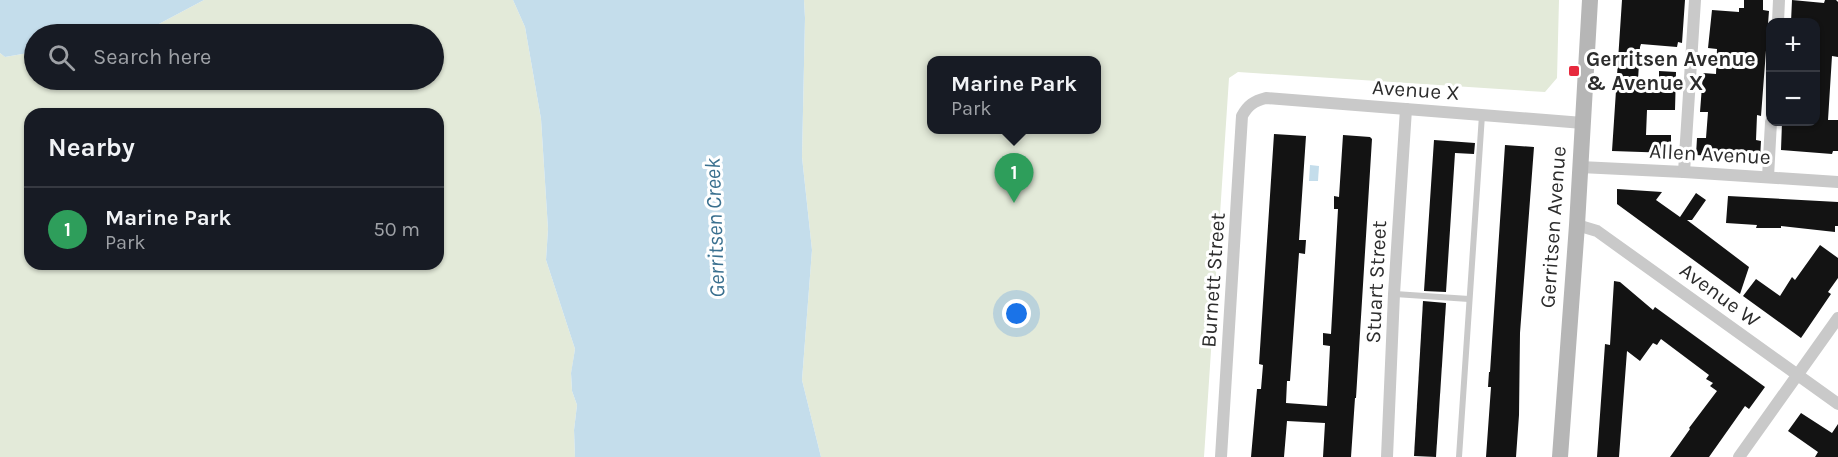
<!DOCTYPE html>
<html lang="en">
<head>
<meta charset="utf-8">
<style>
  :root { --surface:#171b24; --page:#20242c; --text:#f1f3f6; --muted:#9ea1a6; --line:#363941; --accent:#e72a3e }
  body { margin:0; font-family:Karla,sans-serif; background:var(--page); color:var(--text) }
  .controls { position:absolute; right:18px; top:18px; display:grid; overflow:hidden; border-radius:12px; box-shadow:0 2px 4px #0004 }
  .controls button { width:54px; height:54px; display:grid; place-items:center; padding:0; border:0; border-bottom:2px solid var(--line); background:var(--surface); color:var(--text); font:30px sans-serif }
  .you { position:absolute; left:1017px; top:314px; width:21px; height:21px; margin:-15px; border:4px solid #fff; border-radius:50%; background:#1a73e8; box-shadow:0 0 0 9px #1a73e833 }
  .badge { display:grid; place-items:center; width:39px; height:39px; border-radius:50%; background:var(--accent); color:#fff; font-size:20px; font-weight:700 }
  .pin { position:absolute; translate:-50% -50px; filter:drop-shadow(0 2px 3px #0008) }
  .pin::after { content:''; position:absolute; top:32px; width:21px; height:18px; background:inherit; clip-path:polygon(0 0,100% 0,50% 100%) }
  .popup { position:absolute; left:927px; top:56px; width:174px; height:78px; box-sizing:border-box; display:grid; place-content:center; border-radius:12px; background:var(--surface); filter:drop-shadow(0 2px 4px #0005); font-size:20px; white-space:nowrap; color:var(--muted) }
  .popup b { font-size:22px; color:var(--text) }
  .popup::after { content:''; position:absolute; left:50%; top:100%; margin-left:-12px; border:12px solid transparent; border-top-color:var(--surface) }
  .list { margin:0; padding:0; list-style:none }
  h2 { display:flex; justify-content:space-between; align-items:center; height:78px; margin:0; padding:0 24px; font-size:26px }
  h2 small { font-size:20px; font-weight:400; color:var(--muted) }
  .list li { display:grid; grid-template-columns:39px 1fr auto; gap:18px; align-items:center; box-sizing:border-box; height:84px; padding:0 24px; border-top:2px solid var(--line) }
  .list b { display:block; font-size:22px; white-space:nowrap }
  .list p { margin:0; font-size:20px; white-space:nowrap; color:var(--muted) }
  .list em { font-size:20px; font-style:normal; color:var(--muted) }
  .icon { flex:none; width:33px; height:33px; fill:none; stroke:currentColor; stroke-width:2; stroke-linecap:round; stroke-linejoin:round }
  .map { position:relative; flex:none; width:1838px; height:457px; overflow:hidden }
  .search { position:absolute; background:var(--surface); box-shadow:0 2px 4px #0004; left:24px; top:24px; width:420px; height:66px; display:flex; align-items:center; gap:15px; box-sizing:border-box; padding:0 21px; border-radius:33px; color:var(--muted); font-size:22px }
  .panel { position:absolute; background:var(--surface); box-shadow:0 2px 4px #0004; left:24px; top:108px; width:420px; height:162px; border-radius:18px }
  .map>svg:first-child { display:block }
  .green { fill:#e3ead9; fill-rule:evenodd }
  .water { fill:#c4ddeb }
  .building { fill:#131313 }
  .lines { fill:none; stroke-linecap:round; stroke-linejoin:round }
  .service { stroke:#c9c9c9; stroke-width:6 }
  .minor { stroke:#c9c9c9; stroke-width:12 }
  .secondary { stroke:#b6b6b6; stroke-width:16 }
  .poi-dot { fill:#e72a3e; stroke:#fff; stroke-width:2 }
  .labels { text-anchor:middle; stroke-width:6; stroke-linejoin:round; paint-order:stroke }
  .poi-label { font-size:21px; font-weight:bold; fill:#2c2c2c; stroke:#fff; text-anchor:start }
  .street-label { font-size:21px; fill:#2c2c2c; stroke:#fff }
  .water-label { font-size:22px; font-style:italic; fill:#3a708f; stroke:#fff }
</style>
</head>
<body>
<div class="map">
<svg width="1838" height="457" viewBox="0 0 1838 457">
  <rect width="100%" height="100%" fill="#fff"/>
  <g class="green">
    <path d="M204,0H513L525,27L541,119L548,229L546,260L575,349L571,374L572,391L577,405L574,430L575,457H0V53L5,57L34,52V80H434V34H140ZM30,114H438V264H30Z"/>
    <path d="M804,0H1559L1557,78L1545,92L1238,72L1229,78L1204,457H821L802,380L812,250L802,157L805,18ZM932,61H1096V130H932Z"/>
  </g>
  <g class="water">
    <polygon points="0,0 204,0 140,34 34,34 34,52 5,57 0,53"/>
    <polygon points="513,0 804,0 805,18 802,157 812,250 802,380 821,457 575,457 574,430 577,405 572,391 571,373 575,349 546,260 548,229 541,119 525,27"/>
    <polygon points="1310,165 1319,166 1318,181 1309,181"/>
  </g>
  <g class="building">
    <polygon points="1622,0 1685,0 1682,43 1678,42 1677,47 1641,44 1640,47 1638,80 1659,81 1659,71 1676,72 1675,110 1647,110 1646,135 1671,135 1671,153 1612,151"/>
    <polygon points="1744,0 1763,0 1763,10 1769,11 1761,116 1757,115 1756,140 1761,141 1760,159 1696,155 1697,138 1706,138 1708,112 1700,112 1703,73 1716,74 1717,49 1708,48 1712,10 1739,12 1739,8 1744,8"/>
    <polygon points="1792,0 1824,3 1825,0 1836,0 1838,2 1838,57 1832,56 1828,120 1838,120 1838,151 1833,151 1832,154 1781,150 1782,122 1815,122 1815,22 1791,22"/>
    <polygon points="1274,134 1306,136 1299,240 1306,240 1305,254 1299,253 1290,381 1287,381 1286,403 1327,406 1330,346 1323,345 1323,333 1331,334 1338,209 1334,209 1334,196 1339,197 1343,135 1370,137 1372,139 1356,398 1355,398 1351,457 1323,457 1325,423 1287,421 1284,457 1251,457 1257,389 1261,389 1263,365 1259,364"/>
    <polygon points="1434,140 1475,143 1474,154 1455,153 1446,292 1424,291"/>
    <polygon points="1505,145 1534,147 1520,333 1519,415 1516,457 1486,457 1491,387 1488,387 1489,372 1490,372"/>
    <polygon points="1617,189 1662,192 1656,200 1680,217 1696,193 1706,200 1692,220 1687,220 1749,267 1740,294 1617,204"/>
    <polygon points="1728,196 1838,202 1838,226 1835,226 1835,232 1781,226 1781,228 1756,228 1757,225 1726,223"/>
    <polygon points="1820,245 1838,258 1838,278 1828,292 1831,294 1801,338 1743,296 1756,279 1780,296 1792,277 1795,280"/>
    <polygon points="1614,281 1620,282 1653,310 1655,307 1765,387 1749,409 1745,406 1709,457 1670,457 1690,429 1689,428 1717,391 1710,386 1713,383 1706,379 1709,375 1661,339 1657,345 1653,343 1640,361 1627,351 1619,457 1597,457 1605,344 1610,345"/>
    <polygon points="1423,301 1446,303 1436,457 1414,456"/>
    <polygon points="1801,413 1832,433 1838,424 1838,457 1815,457 1818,452 1788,431"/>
  </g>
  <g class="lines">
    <g class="service">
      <polyline points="1395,294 1469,299"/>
      <polyline points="1459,457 1482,115"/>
    </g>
    <g class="minor">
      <polyline points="1778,22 1779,0"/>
      <polyline points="1580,167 1684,172 1838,182"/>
      <polyline points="1684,172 1695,0"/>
      <polyline points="1768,177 1771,122"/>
      <polyline points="1577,225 1597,231 1838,404"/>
      <path d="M1221,457L1242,116C1248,105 1254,101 1266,98L1583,123"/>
      <polyline points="1387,457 1394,294 1406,109"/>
      <polyline points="1739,457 1838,318"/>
    </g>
    <polyline class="secondary" points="1560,457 1577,225 1590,0"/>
  </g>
  <rect class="poi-dot" x="1568" y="65" width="12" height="12" rx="3"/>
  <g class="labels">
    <g class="poi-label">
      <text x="1586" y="66">Gerritsen Avenue<tspan x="1586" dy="24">&amp; Avenue X</tspan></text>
    </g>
    <g class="street-label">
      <text transform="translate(1416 90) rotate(4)" y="7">Avenue X</text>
      <text transform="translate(1710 154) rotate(3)" y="7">Allen Avenue</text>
      <text transform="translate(1553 227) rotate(-86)" y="7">Gerritsen Avenue</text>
      <text transform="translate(1213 280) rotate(-86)" y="7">Burnett Street</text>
      <text transform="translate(1376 282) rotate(-87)" y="7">Stuart Street</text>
      <text transform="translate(1720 295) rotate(36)" y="7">Avenue W</text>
    </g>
    <g class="water-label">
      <text transform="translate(714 228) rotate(-92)" y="8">Gerritsen Creek</text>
    </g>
  </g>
</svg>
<div class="controls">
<button>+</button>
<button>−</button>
</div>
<div class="you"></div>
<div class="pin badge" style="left:1014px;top:203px;background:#2e9e5b">1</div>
<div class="popup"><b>Marine Park</b>Park</div>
<div class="search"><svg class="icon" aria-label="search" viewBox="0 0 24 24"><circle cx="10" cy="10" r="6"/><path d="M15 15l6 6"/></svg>Search here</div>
<section class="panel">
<h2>Nearby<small></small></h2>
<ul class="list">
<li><span class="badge" style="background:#2e9e5b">1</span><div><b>Marine Park</b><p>Park</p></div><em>50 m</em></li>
</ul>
</section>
</div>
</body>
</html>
